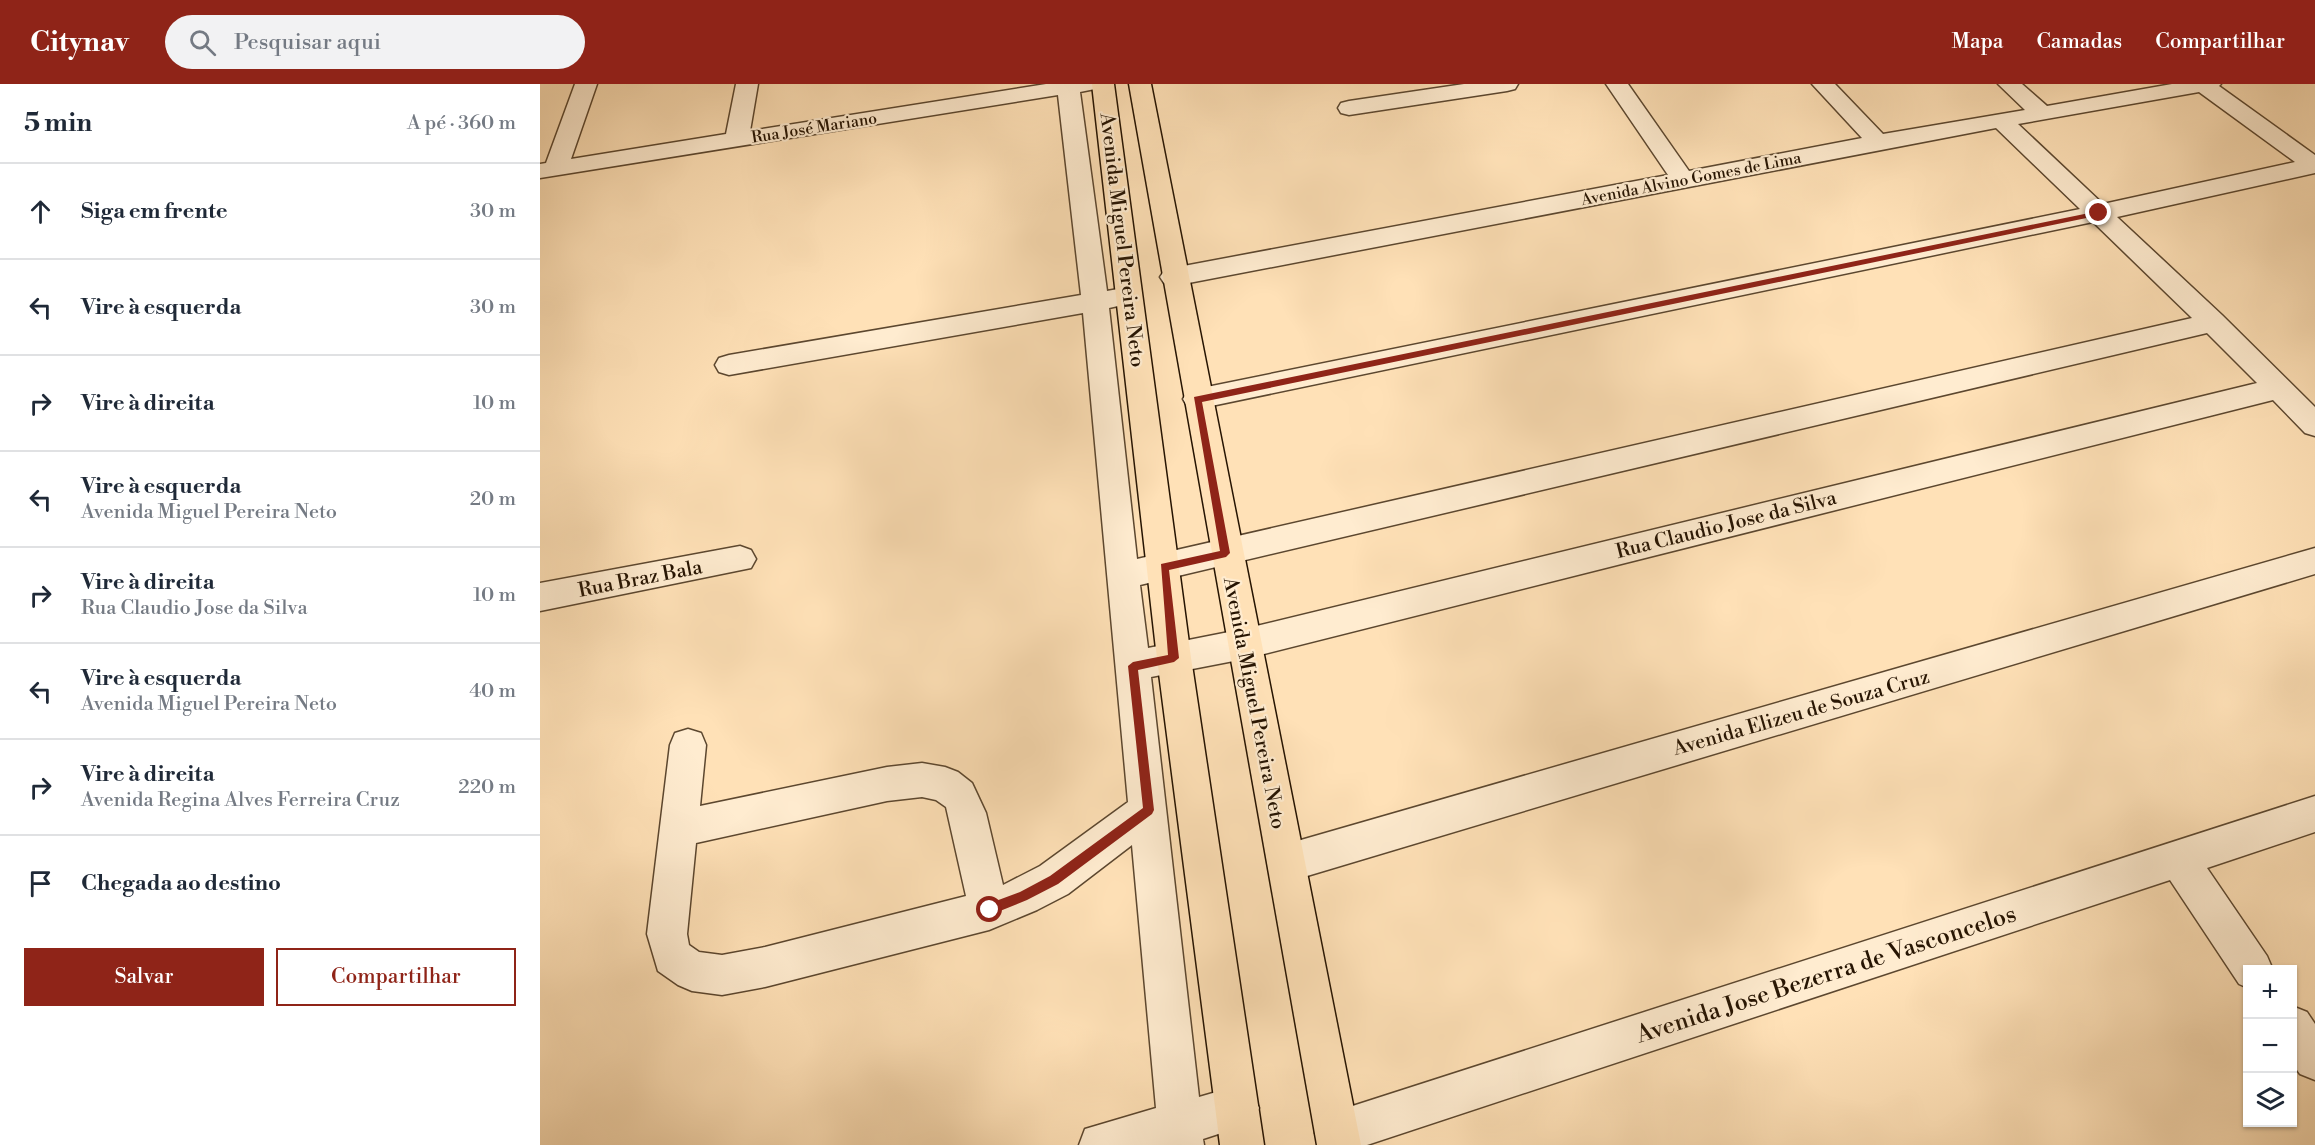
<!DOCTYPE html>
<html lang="pt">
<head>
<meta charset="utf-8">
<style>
  :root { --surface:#fff; --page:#f2f2f3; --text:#1f2937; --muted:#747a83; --line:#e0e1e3; --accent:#8f2418 }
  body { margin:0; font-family:"Libre Bodoni",serif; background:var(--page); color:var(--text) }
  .controls { position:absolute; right:18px; bottom:18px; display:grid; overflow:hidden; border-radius:0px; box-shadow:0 2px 4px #0004 }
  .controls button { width:54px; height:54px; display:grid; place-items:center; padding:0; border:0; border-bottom:2px solid var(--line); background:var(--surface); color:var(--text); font:30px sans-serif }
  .stop { position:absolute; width:18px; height:18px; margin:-14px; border:4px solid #8f2418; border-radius:50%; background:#fff }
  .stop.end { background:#8f2418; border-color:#fff; box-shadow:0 2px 6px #0008 }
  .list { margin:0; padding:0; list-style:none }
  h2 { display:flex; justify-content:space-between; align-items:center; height:78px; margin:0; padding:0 24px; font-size:26px }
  h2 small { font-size:20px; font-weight:400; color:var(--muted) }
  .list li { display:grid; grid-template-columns:39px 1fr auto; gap:18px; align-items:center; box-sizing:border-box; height:96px; padding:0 24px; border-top:2px solid var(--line) }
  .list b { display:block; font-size:22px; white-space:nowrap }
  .list p { margin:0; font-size:20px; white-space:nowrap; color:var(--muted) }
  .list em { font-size:20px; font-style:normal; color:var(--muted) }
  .actions { display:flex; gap:12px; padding:18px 24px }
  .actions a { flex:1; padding:14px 0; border:2px solid var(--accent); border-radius:0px; text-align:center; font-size:21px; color:var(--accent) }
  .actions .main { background:var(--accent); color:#fff }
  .icon { flex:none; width:33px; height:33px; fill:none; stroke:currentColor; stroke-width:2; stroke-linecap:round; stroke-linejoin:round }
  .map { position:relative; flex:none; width:1775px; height:1061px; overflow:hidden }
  header { display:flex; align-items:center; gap:36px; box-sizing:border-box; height:84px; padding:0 30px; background:var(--accent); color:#fff }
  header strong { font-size:28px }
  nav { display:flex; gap:33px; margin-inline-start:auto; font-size:21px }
  .search { width:420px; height:54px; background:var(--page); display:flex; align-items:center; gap:15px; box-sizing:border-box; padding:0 21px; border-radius:33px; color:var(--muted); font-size:22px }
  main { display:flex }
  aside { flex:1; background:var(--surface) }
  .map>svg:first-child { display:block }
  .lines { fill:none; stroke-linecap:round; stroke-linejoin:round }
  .minor-casing { stroke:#5c472f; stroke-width:3 }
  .major-casing { stroke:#261402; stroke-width:3 }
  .minor { fill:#ffecd0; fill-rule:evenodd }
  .major { fill:#ffe1b7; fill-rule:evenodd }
  .route { fill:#8f2418 }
  .labels { text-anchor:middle; stroke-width:4.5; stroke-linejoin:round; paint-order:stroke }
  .far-street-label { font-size:16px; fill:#261402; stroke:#ffecd0 }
  .street-label { font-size:20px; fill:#261402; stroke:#ffecd0 }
  .near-street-label { font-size:24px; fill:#261402; stroke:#ffecd0 }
</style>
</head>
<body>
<header>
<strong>Citynav</strong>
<div class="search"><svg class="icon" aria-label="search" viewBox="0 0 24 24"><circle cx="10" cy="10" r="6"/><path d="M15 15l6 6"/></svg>Pesquisar aqui</div>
<nav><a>Mapa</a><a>Camadas</a><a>Compartilhar</a></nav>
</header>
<main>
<aside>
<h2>5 min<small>A pé · 360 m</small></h2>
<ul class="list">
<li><svg class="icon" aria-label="ahead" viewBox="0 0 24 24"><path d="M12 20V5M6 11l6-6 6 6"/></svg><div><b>Siga em frente</b></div><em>30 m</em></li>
<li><svg class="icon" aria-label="left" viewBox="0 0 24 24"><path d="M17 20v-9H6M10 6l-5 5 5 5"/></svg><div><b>Vire à esquerda</b></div><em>30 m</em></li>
<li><svg class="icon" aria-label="right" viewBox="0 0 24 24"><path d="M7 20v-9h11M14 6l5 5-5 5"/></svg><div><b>Vire à direita</b></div><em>10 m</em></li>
<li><svg class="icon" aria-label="left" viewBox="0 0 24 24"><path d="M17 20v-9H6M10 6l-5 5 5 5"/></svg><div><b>Vire à esquerda</b><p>Avenida Miguel Pereira Neto</p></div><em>20 m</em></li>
<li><svg class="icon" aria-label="right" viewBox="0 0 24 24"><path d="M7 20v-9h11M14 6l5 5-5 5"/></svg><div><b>Vire à direita</b><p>Rua Claudio Jose da Silva</p></div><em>10 m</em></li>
<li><svg class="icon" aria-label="left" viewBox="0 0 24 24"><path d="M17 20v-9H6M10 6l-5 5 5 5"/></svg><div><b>Vire à esquerda</b><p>Avenida Miguel Pereira Neto</p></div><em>40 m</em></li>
<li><svg class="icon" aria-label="right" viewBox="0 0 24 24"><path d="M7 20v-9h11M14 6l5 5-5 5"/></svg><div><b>Vire à direita</b><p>Avenida Regina Alves Ferreira Cruz</p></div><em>220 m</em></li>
<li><svg class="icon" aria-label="arrive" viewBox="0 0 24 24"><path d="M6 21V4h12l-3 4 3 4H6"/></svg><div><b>Chegada ao destino</b></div></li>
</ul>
<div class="actions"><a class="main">Salvar</a><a>Compartilhar</a></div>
</aside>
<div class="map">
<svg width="1775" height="1061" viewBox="0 0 1775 1061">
  <rect width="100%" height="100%" fill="#ffe1b7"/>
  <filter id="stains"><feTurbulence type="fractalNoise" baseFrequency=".00333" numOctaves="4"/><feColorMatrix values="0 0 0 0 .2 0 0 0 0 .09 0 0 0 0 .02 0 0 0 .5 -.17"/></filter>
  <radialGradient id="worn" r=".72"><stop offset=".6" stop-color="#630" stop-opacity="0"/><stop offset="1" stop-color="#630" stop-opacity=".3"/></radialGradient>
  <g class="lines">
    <g class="minor-casing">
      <g id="minor">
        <path d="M35,0H57L31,75L186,50L196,0H218L210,47L506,0H558L555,5L540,8L567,207L578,205L587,208L591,214L587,220L569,224L597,475L1652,234L1553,138L657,325L647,322L643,315L647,308L657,305L1540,125L1456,44L633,202L624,199L620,193L624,187L633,184L1128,91L1066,0H1088L1149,87L1322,54L1272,0H1295L1343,50L1485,26L1458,0H1482L1507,22L1632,0H1681L1679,2L1775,71V89L1577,133L1682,231L1775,323V352L1765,349L1733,316L704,575L611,593L659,1013L697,1002L712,1009L719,1024L712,1039L663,1055L664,1061H539L545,1045L616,1024L592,761L528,810L497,826L449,846L225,903L182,911L152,907L138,901L118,887L107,850L130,661L135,649L148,645L161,649L166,661L160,722L347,683L382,679L405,683L418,688L432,699L446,729L463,801L500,782L588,718L543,229L189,291L179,288L175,281L179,274L189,271L541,211L518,11L0,94V80L6,79ZM1659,8L1755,78L1563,120L1478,40ZM1667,249L1717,299L704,545L608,564L600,501ZM382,713L396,716L406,723L426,812L225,863L182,871L159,868L149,861L147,850L156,759L347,717Z"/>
        <polygon points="924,0 978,0 975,5 967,7 809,31 801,29 798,24 801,19 809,17"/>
        <polygon points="200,462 211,466 216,475 211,484 0,527 0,499"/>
        <polygon points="1775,464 1775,490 747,798 733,792 728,779 733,766 747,760"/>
        <polygon points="1775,712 1775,748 1667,784 1727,872 1733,886 1708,886 1708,904 1699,900 1630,796 827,1061 780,1061 775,1049 781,1033 797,1027"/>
        <polygon points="1752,922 1767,928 1775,940 1775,996 1760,990 1752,979"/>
      </g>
    </g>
    <g class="major-casing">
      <g id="major">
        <polygon points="552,0 574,0 651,574 724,1061 680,1061 617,574"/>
        <polygon points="589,0 611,0 821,1061 777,1061"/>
      </g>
    </g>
    <use href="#minor" class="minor"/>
    <use href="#major" class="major"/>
  </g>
  <polygon class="route" points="1559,127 1561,131 662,318 690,469 686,473 629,486 639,574 634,578 598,586 614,726 612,730 518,800 487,816 450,831 445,830 445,821 480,808 510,792 603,724 588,582 593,578 628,571 621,480 680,467 654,313"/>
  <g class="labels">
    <g class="far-street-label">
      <text transform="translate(274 43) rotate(-9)" y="6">Rua José Mariano</text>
      <text transform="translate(1151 94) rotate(-11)" y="6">Avenida Alvino Gomes de Lima</text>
    </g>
    <g class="street-label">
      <text transform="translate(583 156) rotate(83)" y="7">Avenida Miguel Pereira Neto</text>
      <text transform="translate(1186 440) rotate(-14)" y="7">Rua Claudio Jose da Silva</text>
      <text transform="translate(100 494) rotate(-11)" y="7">Rua Braz Bala</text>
      <text transform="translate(715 619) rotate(79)" y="7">Avenida Miguel Pereira Neto</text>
      <text transform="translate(1261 628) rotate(-16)" y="7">Avenida Elizeu de Souza Cruz</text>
    </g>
    <g class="near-street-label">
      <text transform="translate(1286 890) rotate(-18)" y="8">Avenida Jose Bezerra de Vasconcelos</text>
    </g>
  </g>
  <rect width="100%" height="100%" filter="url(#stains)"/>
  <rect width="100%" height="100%" fill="url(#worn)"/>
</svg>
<div class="controls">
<button>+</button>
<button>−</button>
<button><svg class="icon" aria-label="layers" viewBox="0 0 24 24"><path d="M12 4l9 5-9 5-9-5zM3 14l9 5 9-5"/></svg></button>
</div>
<div class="stop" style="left:450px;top:826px"></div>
<div class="stop end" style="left:1559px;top:129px"></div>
</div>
</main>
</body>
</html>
